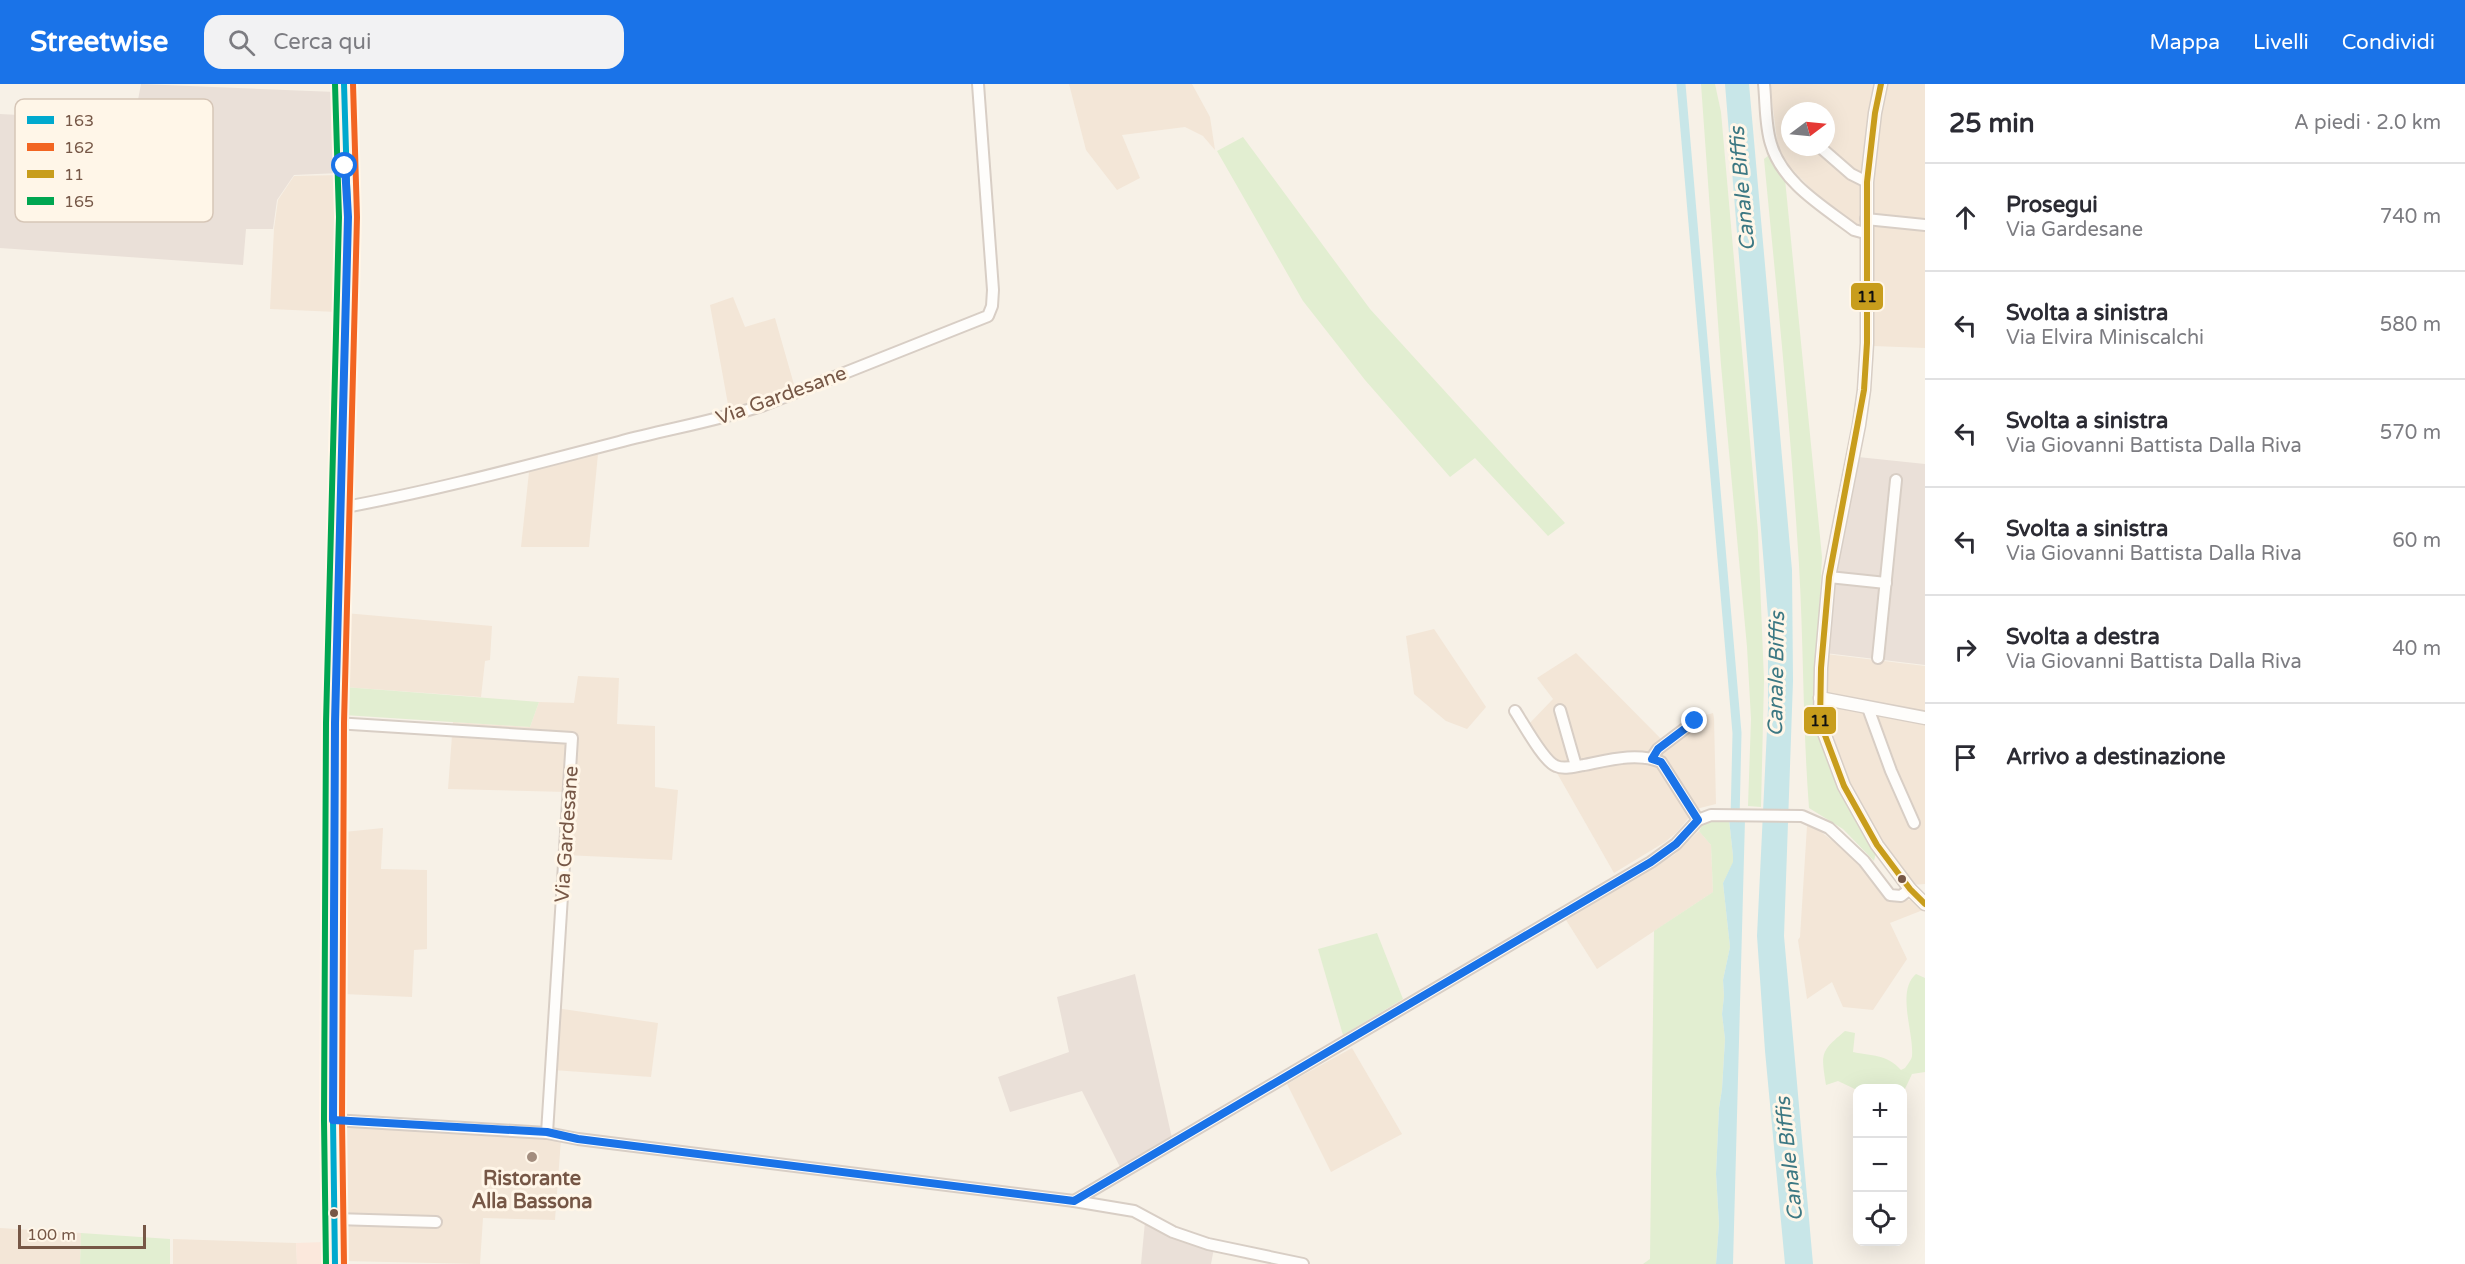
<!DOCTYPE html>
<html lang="it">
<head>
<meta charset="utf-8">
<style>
  :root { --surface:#fff; --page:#f2f2f3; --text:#2b2b33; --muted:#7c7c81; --line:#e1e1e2; --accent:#1a73e8 }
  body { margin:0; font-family:"Varela Round",sans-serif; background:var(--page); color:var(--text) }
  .controls { position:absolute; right:18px; bottom:18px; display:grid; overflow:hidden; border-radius:12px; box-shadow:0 6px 24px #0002 }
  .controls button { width:54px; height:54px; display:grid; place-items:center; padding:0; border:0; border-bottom:2px solid var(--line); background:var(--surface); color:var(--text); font:30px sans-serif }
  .compass { position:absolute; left:1781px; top:18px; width:54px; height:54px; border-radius:50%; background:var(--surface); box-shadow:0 6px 24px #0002; rotate:74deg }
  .scale { position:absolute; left:18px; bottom:15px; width:128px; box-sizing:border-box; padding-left:6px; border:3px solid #765746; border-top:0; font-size:16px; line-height:21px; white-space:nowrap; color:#765746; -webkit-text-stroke:4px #fff6e8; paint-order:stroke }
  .stop { position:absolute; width:18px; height:18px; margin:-14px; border:4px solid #1a73e8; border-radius:50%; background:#fff }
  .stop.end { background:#1a73e8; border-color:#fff; box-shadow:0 2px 6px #0008 }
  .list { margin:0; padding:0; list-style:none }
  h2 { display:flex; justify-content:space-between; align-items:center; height:78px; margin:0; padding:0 24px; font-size:26px }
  h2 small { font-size:20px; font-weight:400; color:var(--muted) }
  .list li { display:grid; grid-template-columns:39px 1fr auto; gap:18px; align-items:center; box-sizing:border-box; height:108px; padding:0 24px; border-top:2px solid var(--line) }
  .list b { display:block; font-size:22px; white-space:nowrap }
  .list p { margin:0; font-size:20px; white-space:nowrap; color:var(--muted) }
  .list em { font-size:20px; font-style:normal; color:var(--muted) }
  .icon { flex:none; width:33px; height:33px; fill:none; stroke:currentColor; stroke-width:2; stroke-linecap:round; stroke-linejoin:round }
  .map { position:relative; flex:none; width:1925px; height:1180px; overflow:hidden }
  header { display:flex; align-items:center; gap:36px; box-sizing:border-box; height:84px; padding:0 30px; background:var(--accent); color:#fff }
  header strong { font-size:28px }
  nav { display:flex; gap:33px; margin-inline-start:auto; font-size:21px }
  .search { width:420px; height:54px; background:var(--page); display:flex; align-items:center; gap:15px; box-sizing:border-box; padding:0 21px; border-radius:18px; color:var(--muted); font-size:22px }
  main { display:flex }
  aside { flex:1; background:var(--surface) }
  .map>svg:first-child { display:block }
  .residential { fill:#f3e6d7; fill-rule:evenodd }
  .commercial { fill:#fbe8dc }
  .industrial { fill:#eae0d8 }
  .green { fill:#e2eed1 }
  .water { fill:#c8e6e8 }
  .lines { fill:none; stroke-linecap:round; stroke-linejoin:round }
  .canal { stroke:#c8e6e8; stroke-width:9 }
  .minor-casing { stroke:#d8cec5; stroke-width:14 }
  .tertiary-casing { stroke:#d8cec5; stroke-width:15 }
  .secondary-casing { stroke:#d7cdc4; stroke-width:16 }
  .minor { stroke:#fefdfb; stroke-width:10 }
  .tertiary { stroke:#fefdfb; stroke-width:12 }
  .secondary { stroke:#fefdfb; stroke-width:14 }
  .bus-1-casing { stroke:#fff6e8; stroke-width:10 }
  .bus-2-casing { stroke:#fff6e8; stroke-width:10 }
  .bus-3-casing { stroke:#fff6e8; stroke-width:10 }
  .bus-4-casing { stroke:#fff6e8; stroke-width:10 }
  .bus-1 { stroke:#00a9ce; stroke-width:6 }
  .bus-2 { stroke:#f26522; stroke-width:6 }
  .bus-3 { stroke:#c89d1c; stroke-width:6 }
  .bus-4 { stroke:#00a651; stroke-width:6 }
  .route { stroke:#1a73e8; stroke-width:8 }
  .bus-dot { fill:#765746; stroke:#fff6e8; stroke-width:2 }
  .poi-dot { fill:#a38d7e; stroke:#fff6e8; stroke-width:2 }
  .labels { text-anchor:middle; stroke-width:6; stroke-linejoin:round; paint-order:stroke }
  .street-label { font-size:20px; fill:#765746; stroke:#fff6e8 }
  .poi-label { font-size:20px; font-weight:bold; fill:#765746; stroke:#fff6e8 }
  .water-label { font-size:21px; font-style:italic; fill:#3c7883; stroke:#fff6e8 }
  .key { fill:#fff6e8; stroke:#d6c6b7; stroke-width:1.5 }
  .key-label { font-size:16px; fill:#765746 }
  .line-badge { stroke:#fff6e8; stroke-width:2 }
  .pale-badge-label { font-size:16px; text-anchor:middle; font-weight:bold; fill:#111 }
</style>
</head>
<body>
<header>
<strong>Streetwise</strong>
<div class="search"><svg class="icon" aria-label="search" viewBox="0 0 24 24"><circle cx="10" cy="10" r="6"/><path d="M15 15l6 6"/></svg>Cerca qui</div>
<nav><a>Mappa</a><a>Livelli</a><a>Condividi</a></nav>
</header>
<main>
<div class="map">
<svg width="1925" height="1180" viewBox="0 0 1925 1180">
  <rect width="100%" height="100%" fill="#f7f1e7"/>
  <g class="residential">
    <polygon points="1069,0 1192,0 1210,33 1215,66 1203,52 1185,43 1122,51 1140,94 1117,106 1086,66"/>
    <path d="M1770,0H1925V264L1873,262L1871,166L1779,72ZM1790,27H1826V63H1790Z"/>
    <polygon points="341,91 337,228 270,225 274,145 278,116 294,92"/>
    <polygon points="733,213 745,243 775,234 795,304 729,326 710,221"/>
    <polygon points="598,370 589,463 521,463 529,388"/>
    <polygon points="345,529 492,542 490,576 485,577 481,613 344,603"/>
    <polygon points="1434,545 1486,623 1467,645 1446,637 1414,610 1406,552"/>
    <polygon points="1576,569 1664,658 1690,636 1713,629 1714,634 1716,720 1696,725 1677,748 1665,758 1614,789 1529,640 1553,615 1537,594"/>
    <polygon points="1826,570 1925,582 1925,800 1911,801 1871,742 1839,678 1825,636"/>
    <polygon points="578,592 619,594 617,640 655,642 655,703 678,706 672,776 565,771 567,708 448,705 453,638 530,643 539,618 574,619"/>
    <polygon points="1812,741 1847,768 1885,811 1892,816 1913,816 1923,826 1890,839 1907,875 1873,926 1843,923 1832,898 1807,915 1798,856 1800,853 1807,742"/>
    <polygon points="383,744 381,785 427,786 427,865 414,866 412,913 343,910 344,748"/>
    <polygon points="1699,747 1711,761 1713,808 1597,885 1566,836 1674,771"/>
    <polygon points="556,924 658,939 651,993 553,986"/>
    <polygon points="1352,964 1402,1050 1331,1088 1287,1000"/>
    <polygon points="344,1042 561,1055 555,1136 483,1134 480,1180 343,1177"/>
    <polygon points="0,1144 81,1149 80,1180 0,1180"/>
    <polygon points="173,1155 296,1159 297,1180 173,1180"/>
  </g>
  <polygon class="commercial" points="324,1158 324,1180 297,1180 296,1159"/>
  <g class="industrial">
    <polygon points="141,0 336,8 339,89 294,91 277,116 273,145 246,145 243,181 0,164 0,30 134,37"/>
    <polygon points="1858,373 1925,380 1925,581 1825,569 1829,518"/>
    <polygon points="1135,890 1172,1054 1121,1085 1082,1007 1010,1028 998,993 1069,968 1057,913"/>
    <polygon points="1145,1138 1214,1164 1211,1180 1141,1180"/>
  </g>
  <g class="green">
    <polygon points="1701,0 1715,0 1721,28 1758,448 1764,596 1761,723 1748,722 1751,635 1747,563 1721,281"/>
    <polygon points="1243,53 1370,225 1565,439 1548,452 1475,374 1450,393 1365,296 1303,217 1217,67"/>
    <path d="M1769,71L1785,95L1822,473L1816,588L1817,640L1877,765L1874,777L1843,745L1809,724C1802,633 1804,542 1797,451C1789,325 1776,200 1764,75Z"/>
    <polygon points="344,603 539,618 530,643 344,631"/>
    <polygon points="1719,735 1729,735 1733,772 1733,779 1723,799 1730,863 1723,896 1724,912 1722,930 1725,955 1722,1005 1719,1024 1716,1090 1719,1140 1716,1180 1643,1180 1650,1175 1654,847 1713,808 1711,761 1699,747 1704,738"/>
    <polygon points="1377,849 1403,915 1343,951 1318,865"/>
    <path d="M1916,890L1925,894V988L1912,990L1903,1009L1902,1004L1875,1003L1857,1006L1838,997L1826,1001C1821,969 1820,968 1845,947L1855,949L1853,968C1871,972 1887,970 1901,986L1905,984C1907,981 1912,975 1912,972C1914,948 1896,907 1916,890Z"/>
    <polygon points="81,1149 170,1155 170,1180 80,1180"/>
  </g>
  <g class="water">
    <polygon points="1725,0 1749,0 1792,486 1793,597 1784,852 1813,1180 1785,1180 1765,967 1757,852 1768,625 1768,532"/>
    <polygon points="1729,735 1745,735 1733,1180 1716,1180 1719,1140 1716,1090 1719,1024 1722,1005 1725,955 1722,930 1724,912 1723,896 1730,863 1723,799 1733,778 1733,772"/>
  </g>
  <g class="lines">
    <polyline class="canal" points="1681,0 1737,649 1735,736"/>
    <g class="minor-casing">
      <g id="minor">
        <path d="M1764,0C1766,19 1765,42 1771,60C1782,99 1824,123 1854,146L1865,149"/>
        <polyline points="1820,63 1851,90 1867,98"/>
        <polyline points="1866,135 1925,141"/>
        <path d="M340,424C434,407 526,382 619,358C667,345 717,337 764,321L988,232L992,222L993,206L978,0"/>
        <polyline points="1829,493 1886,499"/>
        <polyline points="1878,574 1896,396"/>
        <polyline points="1868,624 1891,687 1914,739"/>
        <polyline points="1560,626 1576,682"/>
        <path d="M1515,627C1523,639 1544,678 1556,682C1564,686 1576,682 1584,681C1609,676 1637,668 1661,678L1698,736"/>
        <polyline points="335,639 572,654 547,1049"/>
        <polyline points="1652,674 1658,665 1695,637"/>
        <polyline points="333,1036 547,1049 578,1055 1074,1117 1134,1127 1173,1148 1208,1160 1303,1180"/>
        <polyline points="1074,1117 1651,778 1676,760 1698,736 1711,731 1802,732 1829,744 1864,777 1890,811 1901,812 1910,805"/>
        <polyline points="335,1135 436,1138"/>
      </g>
    </g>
    <g class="tertiary-casing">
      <g id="tertiary">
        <polyline points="1881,0 1875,29 1867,98 1867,259 1864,306 1859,341 1829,493 1821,584 1820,638 1844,702 1877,761 1910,805 1925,820"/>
        <polyline points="1820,614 1925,634"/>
      </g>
    </g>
    <g class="secondary-casing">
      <polyline id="secondary" points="335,1180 333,1036 335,639 348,133 344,0"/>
    </g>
    <use href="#minor" class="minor"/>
    <use href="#tertiary" class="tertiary"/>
    <use href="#secondary" class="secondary"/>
    <g class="bus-1-casing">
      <polyline id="bus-1" points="335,1180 333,1036 335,639 348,133 344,0"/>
    </g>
    <g class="bus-2-casing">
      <polyline id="bus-2" points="344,1180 342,1036 344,639 357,133 353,0"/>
    </g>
    <g class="bus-3-casing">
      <polyline id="bus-3" points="1881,0 1875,29 1867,98 1867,259 1864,306 1829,493 1821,584 1820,638 1844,702 1877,761 1910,805 1925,820"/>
    </g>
    <g class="bus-4-casing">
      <polyline id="bus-4" points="326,1180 324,1036 326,639 339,133 335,0"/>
    </g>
    <use href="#bus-1" class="bus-1"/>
    <use href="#bus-2" class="bus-2"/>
    <use href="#bus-3" class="bus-3"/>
    <use href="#bus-4" class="bus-4"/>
  </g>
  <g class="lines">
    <polyline class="route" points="345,82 348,133 335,639 333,1036 547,1048 578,1055 1074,1117 1651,778 1676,760 1698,736 1665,684 1661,678 1652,675 1658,665 1695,637"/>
  </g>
  <g class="bus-dot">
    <circle cx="1902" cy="795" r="5"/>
    <circle cx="334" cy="1129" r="5"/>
  </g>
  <circle class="poi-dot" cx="532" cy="1073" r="6"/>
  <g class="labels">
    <g class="street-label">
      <text transform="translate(781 311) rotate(-20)" y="7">Via Gardesane</text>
      <text transform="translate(566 750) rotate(-86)" y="7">Via Gardesane</text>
    </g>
    <g class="poi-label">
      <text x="532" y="1101">Ristorante<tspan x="532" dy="23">Alla Bassona</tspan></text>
    </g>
    <g class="water-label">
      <text transform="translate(1742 105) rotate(-95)" y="7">Canale Biffis</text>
      <text transform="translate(1776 590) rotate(-89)" y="7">Canale Biffis</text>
      <text transform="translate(1789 1075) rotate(-96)" y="7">Canale Biffis</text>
    </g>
  </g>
  <rect x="15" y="15" width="198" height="123" rx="9" class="key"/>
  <rect x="27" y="32" width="27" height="8" fill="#00a9ce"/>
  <rect x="27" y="59" width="27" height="8" fill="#f26522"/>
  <rect x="27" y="86" width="27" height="8" fill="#c89d1c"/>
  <rect x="27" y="113" width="27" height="8" fill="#00a651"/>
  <g class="key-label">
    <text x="64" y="42">163</text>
    <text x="64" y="69">162</text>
    <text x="64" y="96">11</text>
    <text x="64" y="123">165</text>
  </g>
  <g class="line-badge">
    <rect x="1850" y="198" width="34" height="29" rx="6" fill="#c89d1c"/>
    <rect x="1803" y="622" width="34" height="29" rx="6" fill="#c89d1c"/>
  </g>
  <g class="pale-badge-label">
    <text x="1867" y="218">11</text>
    <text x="1820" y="642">11</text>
  </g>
</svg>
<div class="controls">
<button>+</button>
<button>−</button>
<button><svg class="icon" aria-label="locate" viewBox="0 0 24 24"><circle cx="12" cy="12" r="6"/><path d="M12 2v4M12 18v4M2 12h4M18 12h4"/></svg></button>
</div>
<svg class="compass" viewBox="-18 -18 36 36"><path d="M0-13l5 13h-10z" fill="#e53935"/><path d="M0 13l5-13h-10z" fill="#7c7c81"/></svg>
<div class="scale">100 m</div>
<div class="stop" style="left:345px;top:82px"></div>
<div class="stop end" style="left:1695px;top:637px"></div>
</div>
<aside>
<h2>25 min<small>A piedi · 2.0 km</small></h2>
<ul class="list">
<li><svg class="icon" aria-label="ahead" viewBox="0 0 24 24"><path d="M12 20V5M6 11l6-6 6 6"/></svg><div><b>Prosegui</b><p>Via Gardesane</p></div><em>740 m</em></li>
<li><svg class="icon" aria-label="left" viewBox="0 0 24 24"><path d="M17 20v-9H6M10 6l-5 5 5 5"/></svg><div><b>Svolta a sinistra</b><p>Via Elvira Miniscalchi</p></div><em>580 m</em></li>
<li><svg class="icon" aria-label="left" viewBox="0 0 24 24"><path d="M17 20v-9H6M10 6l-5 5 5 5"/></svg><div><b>Svolta a sinistra</b><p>Via Giovanni Battista Dalla Riva</p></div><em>570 m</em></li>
<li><svg class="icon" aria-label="left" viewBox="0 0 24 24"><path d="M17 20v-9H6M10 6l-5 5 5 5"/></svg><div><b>Svolta a sinistra</b><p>Via Giovanni Battista Dalla Riva</p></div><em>60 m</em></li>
<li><svg class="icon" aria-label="right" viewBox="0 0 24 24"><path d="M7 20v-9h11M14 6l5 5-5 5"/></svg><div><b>Svolta a destra</b><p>Via Giovanni Battista Dalla Riva</p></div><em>40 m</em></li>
<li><svg class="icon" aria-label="arrive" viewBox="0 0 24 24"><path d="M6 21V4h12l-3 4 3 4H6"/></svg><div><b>Arrivo a destinazione</b></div></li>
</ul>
</aside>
</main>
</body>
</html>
